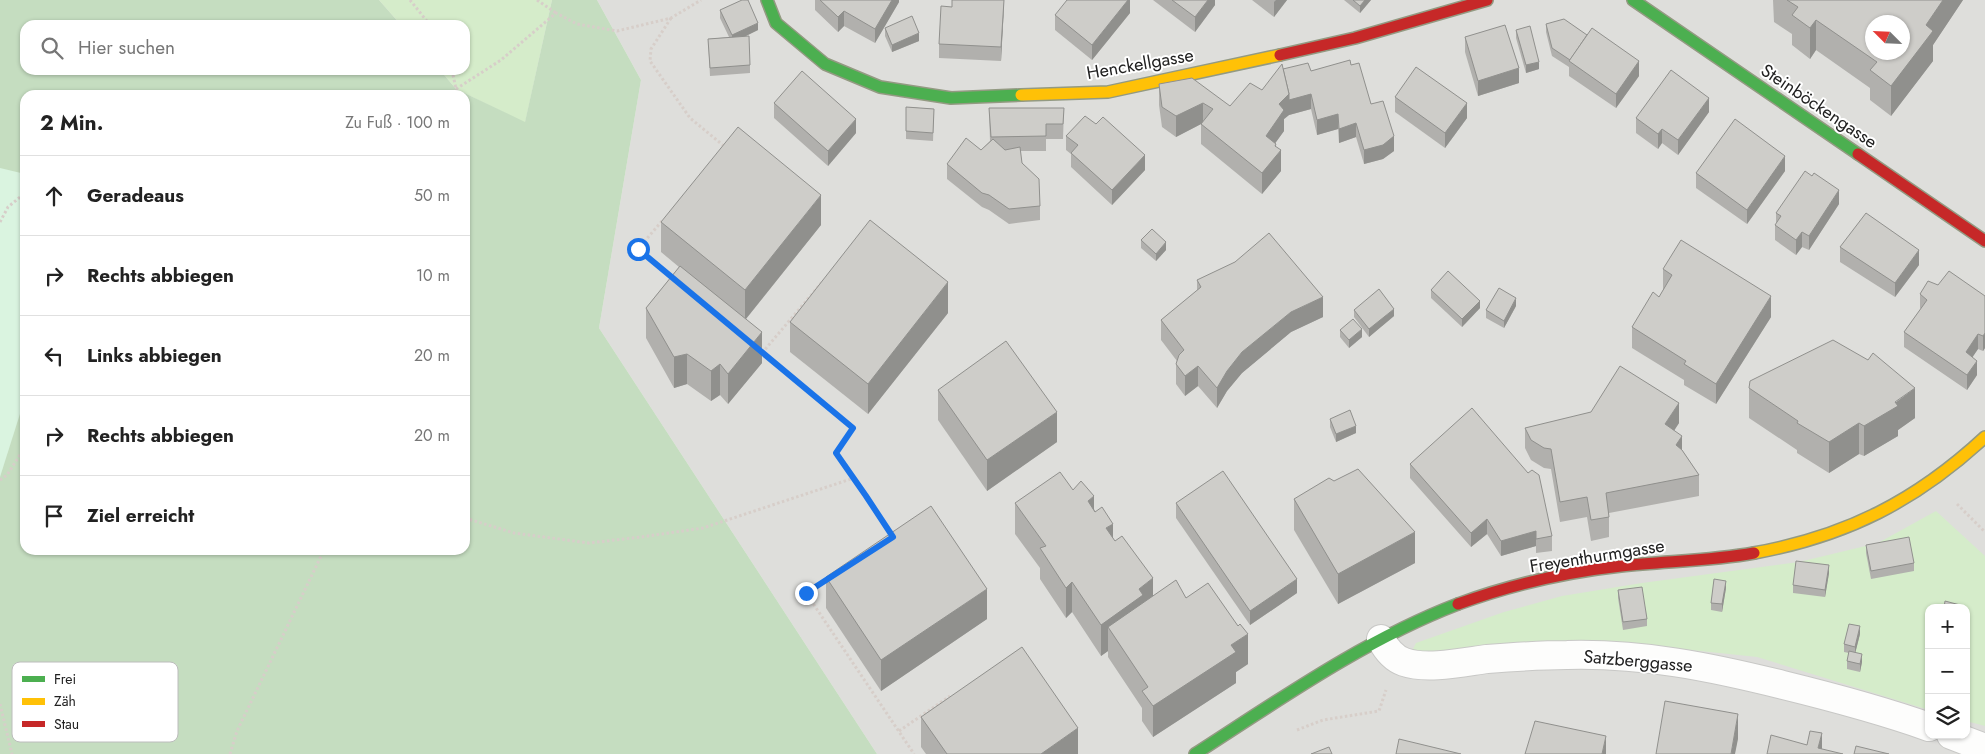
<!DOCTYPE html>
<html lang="de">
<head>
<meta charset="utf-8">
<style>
  :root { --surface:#fff; --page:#f6f6f6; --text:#222; --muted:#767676; --line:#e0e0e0 }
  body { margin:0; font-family:Jost,sans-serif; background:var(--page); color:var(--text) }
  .controls { position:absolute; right:15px; bottom:15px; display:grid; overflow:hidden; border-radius:10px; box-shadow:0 1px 4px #0004 }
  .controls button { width:45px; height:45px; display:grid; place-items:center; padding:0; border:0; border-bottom:1px solid var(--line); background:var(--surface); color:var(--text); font:25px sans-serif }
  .compass { position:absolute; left:1865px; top:15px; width:45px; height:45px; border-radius:50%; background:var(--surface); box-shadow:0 1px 4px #0004; rotate:294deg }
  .stop { position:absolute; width:15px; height:15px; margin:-11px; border:4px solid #1a73e8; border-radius:50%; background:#fff }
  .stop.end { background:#1a73e8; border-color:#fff; box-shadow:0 1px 5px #0008 }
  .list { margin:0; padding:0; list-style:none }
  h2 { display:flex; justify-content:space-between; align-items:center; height:65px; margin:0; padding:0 20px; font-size:21px }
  h2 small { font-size:16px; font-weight:400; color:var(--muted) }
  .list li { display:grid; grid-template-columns:32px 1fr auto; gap:15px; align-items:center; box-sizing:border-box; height:80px; padding:0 20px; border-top:1px solid var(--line) }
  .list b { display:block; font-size:19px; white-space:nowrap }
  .list em { font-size:16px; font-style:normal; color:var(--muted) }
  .icon { flex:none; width:28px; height:28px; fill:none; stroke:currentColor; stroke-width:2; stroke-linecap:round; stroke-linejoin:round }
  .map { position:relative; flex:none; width:1985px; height:754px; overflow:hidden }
  .search { position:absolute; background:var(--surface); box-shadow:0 1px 4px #0004; left:20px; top:20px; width:450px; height:55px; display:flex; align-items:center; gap:12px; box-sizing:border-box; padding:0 18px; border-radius:15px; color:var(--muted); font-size:19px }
  .panel { position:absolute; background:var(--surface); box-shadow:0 1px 4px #0004; left:20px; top:90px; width:450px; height:465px; border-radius:15px }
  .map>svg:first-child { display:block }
  .residential { fill:#dededb; fill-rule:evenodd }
  .grass { fill:#d5ecca }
  .forest { fill:#c5ddc0; fill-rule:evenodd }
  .park { fill:#daf4e0 }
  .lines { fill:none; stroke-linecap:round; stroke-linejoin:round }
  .street-casing { stroke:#c8c8c6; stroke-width:30 }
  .fast-casing { stroke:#939a82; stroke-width:14 }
  .slow-casing { stroke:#939a82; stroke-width:14 }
  .jam-casing { stroke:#939a82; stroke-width:14 }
  .path { stroke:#d7cec9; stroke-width:3; stroke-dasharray:2.5 2.5; stroke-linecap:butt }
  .street { stroke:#fdfdfc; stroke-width:28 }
  .fast { stroke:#4caf50; stroke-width:11 }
  .slow { stroke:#ffc107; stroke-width:11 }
  .jam { stroke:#c62828; stroke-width:11 }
  .wall { fill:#b1b0ad }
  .shaded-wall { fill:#90908d }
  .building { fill:#cecdc9; stroke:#90908d; fill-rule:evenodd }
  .route { stroke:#1a73e8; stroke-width:6 }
  .labels { text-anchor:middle; stroke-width:4; stroke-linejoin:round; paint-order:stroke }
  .street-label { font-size:18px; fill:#212121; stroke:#fff }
  .key { fill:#fff; stroke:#bcbcbc; stroke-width:1 }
  .key-label { font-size:14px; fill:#212121 }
</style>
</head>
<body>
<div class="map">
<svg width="1985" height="754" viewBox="0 0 1985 754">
  <rect width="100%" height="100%" fill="#efefea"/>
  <path class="residential" d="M597,0H1985V754H877L599,328L641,80ZM1872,22H1902V52H1872ZM1929,608H1966V735H1929Z"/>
  <g class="grass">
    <polygon points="379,0 552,0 525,123 456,89 440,70 465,70 465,25 401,25"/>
    <polygon points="1936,511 1985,556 1985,726 1966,721 1966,608 1929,608 1929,710 1757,657 1616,642 1415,654 1413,649 1416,643 1504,612 1562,596 1642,583 1799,562 1878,543"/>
  </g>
  <path class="forest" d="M0,0H379L401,25H25V70H440L456,89L525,122L552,0H597L641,80L599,328L877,754H0ZM25,95H465V550H25Z"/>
  <polygon class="park" points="0,168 25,174 25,398 0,477"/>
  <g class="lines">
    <g class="street-casing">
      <g id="street">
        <path d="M1381,639C1386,649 1393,658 1404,662C1427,670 1464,662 1487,659C1513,657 1540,655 1567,655C1642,653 1711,667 1783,685C1832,697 1881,710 1929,727"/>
        <polyline points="1951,735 1985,748"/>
      </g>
    </g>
    <g class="fast-casing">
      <g id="fast">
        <polyline points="767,0 776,23 825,64 880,87 951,98 1021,95"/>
        <polyline points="1633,0 1858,154"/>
        <path d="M1195,754C1279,700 1364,640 1458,604"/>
      </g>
    </g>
    <g class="slow-casing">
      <g id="slow">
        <polyline points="1021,95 1108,92 1280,55"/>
        <path d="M1754,553C1847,536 1916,501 1985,437"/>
      </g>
    </g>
    <g class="jam-casing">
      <g id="jam">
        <polyline points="1280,55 1355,38 1487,0"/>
        <polyline points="1858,154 1985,241"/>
        <path d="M1458,604C1510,585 1566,572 1621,566C1665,561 1711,561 1754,553"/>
      </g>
    </g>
    <g class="path">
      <polyline points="410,0 430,25"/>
      <polyline points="537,0 556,13"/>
      <polyline points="671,18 651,49 650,61 690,118 724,146 723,147"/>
      <polyline points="452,70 456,89 455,95"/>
      <polyline points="456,89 501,60 556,13 577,24 617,31 671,18 701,0"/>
      <polyline points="662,221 638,249 674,279"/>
      <polyline points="0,222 8,207 25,193"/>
      <polyline points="759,351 853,428 836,453 892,535"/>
      <polyline points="762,353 823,281"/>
      <polyline points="0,480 7,475 25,447"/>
      <polyline points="1957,504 1985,532"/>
      <polyline points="465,518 514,533 589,543 641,537 703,528 854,478"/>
      <polyline points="828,578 806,593 914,754"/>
      <polyline points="0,704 12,754"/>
      <polyline points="1297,730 1323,720 1379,711 1386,690"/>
      <polyline points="899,731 950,696"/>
      <polyline points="230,754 237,731 324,550"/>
    </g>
    <use href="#street" class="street"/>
    <use href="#fast" class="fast"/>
    <use href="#slow" class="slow"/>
    <use href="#jam" class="jam"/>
  </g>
  <g class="wall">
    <polygon points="815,0 899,0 899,2 875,43 844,26 838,32 815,10"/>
    <polygon points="1004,0 1001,61 939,58 939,44 952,7"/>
    <polygon points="1130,0 1130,13 1092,60 1055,30 1055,15"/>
    <polygon points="1153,0 1215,0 1215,5 1195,32"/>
    <polygon points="1252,0 1287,0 1274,17"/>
    <polygon points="1344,0 1371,0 1360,13"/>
    <polygon points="1773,0 1963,0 1933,45 1933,61 1891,116 1870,100 1870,88 1816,50 1810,59 1792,45 1792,34 1774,22"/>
    <polygon points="720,10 758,30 745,36 750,65 750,73 710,76 708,39 729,37 720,18"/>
    <polygon points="1546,24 1639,76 1616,108 1569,76 1569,67 1552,56 1546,32"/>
    <polygon points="885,28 919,41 892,52 885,36"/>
    <polygon points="1516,30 1539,69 1526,73 1516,38"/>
    <polygon points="1465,37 1519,83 1478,96 1465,52"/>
    <polygon points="1351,65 1394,151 1383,159 1364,164 1356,137 1339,143 1338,129 1317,135 1311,109 1289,115 1284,119 1284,131 1275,143 1281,171 1262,194 1201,144 1201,124 1176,137 1162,127 1159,105 1159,84 1230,106 1262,90 1283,69 1311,71"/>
    <polygon points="1395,97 1467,118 1445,148 1395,112"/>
    <polygon points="774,103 856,133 828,166 774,118"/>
    <polygon points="906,107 934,109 933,141 906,139"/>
    <polygon points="989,108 1064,108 1063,139 1046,139 1046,151 1020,151 1022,163 1040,206 1040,220 1009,224 989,210 982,207 947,179 947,164 981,150 990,141"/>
    <polygon points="1709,112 1678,155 1662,143 1658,149 1636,133 1636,118"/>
    <polygon points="1066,136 1145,170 1112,205 1071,167 1071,154 1066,150"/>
    <polygon points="1785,171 1747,224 1696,188 1696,173"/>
    <polygon points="1839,204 1809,250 1802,247 1796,255 1775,240 1775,225 1776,224 1776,213"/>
    <polygon points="661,222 821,225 746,319 762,363 728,404 720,395 711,401 687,384 674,388 646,338 646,308 679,267 661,252"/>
    <polygon points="1141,240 1166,250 1156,261 1141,248"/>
    <polygon points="1840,247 1919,265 1895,297 1840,262"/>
    <polygon points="1663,269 1771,317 1716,404 1684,385 1684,380 1632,348 1632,327 1659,297 1663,290"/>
    <polygon points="1197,280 1323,317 1291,332 1242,373 1227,391 1217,408 1198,386 1185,396 1176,384 1176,364 1177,361 1161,340 1161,320 1197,291"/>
    <polygon points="1938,285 1985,296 1985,348 1983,351 1978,349 1972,357 1977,375 1967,390 1904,347 1904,332 1921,309 1920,308 1920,294"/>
    <polygon points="1431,290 1480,308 1462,327 1431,298"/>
    <polygon points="1516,306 1504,328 1486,318 1486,310"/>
    <polygon points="1354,310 1394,316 1369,337 1354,317"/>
    <polygon points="948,313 868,414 790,352 790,322"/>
    <polygon points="1340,330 1362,337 1349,348 1340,337"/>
    <polygon points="1749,388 1915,418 1898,430 1898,436 1864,456 1859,454 1829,473 1797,453 1797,450 1749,418"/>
    <polygon points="938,390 1057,442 987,491 938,420"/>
    <polygon points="1330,419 1356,433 1336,442 1330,427"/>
    <polygon points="1679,423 1674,430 1682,450 1699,475 1699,496 1609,513 1609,537 1591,541 1587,517 1560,522 1551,469 1544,468 1531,460 1525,448 1525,428"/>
    <polygon points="1410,464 1552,536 1552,551 1536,553 1536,546 1501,556 1487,534 1471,547 1410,478"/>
    <polygon points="1073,490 1094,509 1113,539 1153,595 1186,598 1248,664 1236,672 1236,683 1153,737 1142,721 1142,708 1108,657 1108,651 1101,656 1072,612 1066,618 1040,579 1040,568 1015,534 1015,503"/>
    <polygon points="1294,499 1415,563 1338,604 1294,530"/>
    <polygon points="1176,503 1297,593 1250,625 1176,518"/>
    <polygon points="1866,545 1914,563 1914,571 1871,579 1866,553"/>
    <polygon points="1829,573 1825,597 1793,593 1793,585"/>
    <polygon points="826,577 987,619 881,691 826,608"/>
    <polygon points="1726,588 1722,612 1711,610 1711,603"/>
    <polygon points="1618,590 1647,619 1647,626 1623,630 1618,598"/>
    <polygon points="1860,634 1855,653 1862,662 1860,672 1847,669 1847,661 1849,653 1844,652 1844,644"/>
    <polygon points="921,717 1078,754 926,754 921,747"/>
  </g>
  <g class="shaded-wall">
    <polygon points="892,0 899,0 899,2 875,43 875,29"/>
    <polygon points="1004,0 1004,7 1001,61 1001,47"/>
    <polygon points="1128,0 1130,0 1130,13 1092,60 1092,45"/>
    <polygon points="1208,0 1215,0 1215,5 1195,32 1195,17"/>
    <polygon points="1276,0 1287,0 1274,17 1274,2"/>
    <polygon points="1365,0 1371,0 1360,13 1360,6"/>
    <polygon points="1943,0 1963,0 1933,45 1933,61 1891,116 1891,86 1926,25"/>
    <polygon points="844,11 844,26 838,32 838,17"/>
    <polygon points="1816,20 1816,50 1810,59 1810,28"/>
    <polygon points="758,23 758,30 732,43 732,35"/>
    <polygon points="919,33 919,41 892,52 892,45"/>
    <polygon points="1639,61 1639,76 1616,108 1616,94"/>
    <polygon points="1539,62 1539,69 1526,73 1526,65"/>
    <polygon points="1519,68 1519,83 1478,96 1478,81"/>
    <polygon points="1289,94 1311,94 1311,109 1289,115 1284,119 1284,131 1266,156 1266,136 1279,104"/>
    <polygon points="1709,98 1709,112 1678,155 1678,140"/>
    <polygon points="1203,103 1203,123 1176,137 1176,116"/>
    <polygon points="1467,103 1467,118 1445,148 1445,133"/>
    <polygon points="1338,114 1338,129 1317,135 1317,120"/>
    <polygon points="856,119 856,133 828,166 828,151"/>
    <polygon points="1356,123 1356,137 1339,143 1339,129"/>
    <polygon points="1662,129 1662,143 1658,149 1658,134"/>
    <polygon points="1394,136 1394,151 1383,159 1364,164 1364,150"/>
    <polygon points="1276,144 1276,156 1281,150 1281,171 1262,194 1262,173"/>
    <polygon points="1145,155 1145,170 1112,205 1112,190"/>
    <polygon points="1785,156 1785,171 1747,224 1747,210"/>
    <polygon points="1839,190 1839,204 1809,250 1809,236"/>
    <polygon points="821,195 821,225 745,320 745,290"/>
    <polygon points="1802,232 1802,247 1796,255 1796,240"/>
    <polygon points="1166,242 1166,250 1156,261 1156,254"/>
    <polygon points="1919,250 1919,265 1895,297 1895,283"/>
    <polygon points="948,282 948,313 868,414 868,384"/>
    <polygon points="1771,296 1771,317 1716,404 1716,384"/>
    <polygon points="1323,297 1323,317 1291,332 1242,373 1227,391 1217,408 1217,388 1227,371 1242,352 1291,312"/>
    <polygon points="1516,298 1516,306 1504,328 1504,321"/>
    <polygon points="1480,301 1480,308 1462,327 1462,319"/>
    <polygon points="1394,309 1394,316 1369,337 1369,329"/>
    <polygon points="1362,329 1362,337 1349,348 1349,340"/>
    <polygon points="762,332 762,363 728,404 728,374"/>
    <polygon points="1985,333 1985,348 1983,351 1983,336"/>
    <polygon points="1978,334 1978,349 1966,367 1966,352"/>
    <polygon points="687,354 687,384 674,388 674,357"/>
    <polygon points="1977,361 1977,375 1967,390 1967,375"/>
    <polygon points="720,364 720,395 711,401 711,371"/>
    <polygon points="1198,366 1198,386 1185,396 1185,376"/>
    <polygon points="1915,388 1915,418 1898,430 1898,436 1864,456 1864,426"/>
    <polygon points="1679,403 1679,423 1665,445 1665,424"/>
    <polygon points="1057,412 1057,442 987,491 987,460"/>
    <polygon points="1859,423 1859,454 1829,473 1829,442"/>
    <polygon points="1356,426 1356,433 1336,442 1336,434"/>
    <polygon points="1682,436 1682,456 1676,445"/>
    <polygon points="1094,496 1094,526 1088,501"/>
    <polygon points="1487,519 1487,534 1471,547 1471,533"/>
    <polygon points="1113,524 1113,554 1106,528"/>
    <polygon points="1536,531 1536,546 1501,556 1501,541"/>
    <polygon points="1415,532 1415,563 1338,604 1338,574"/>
    <polygon points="1829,565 1829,573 1825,597 1825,590"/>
    <polygon points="1153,578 1153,609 1108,627 1108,651 1101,656 1101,625 1139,589"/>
    <polygon points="1297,579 1297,593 1250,625 1250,611"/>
    <polygon points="1726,581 1726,588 1722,612 1722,604"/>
    <polygon points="1072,582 1072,612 1066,618 1066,588"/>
    <polygon points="987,589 987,619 881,691 881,660"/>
    <polygon points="1860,626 1860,634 1855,654 1855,647"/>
    <polygon points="1248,634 1248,664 1236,672 1236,683 1153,737 1153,706 1231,645"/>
    <polygon points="1862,654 1862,662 1860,672 1860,664"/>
    <polygon points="1738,714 1738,739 1735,754 1731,754"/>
    <polygon points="1078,728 1078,754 1041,754"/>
    <polygon points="1822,733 1822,754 1818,748"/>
    <polygon points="1606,736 1606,754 1602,754"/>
  </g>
  <g class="building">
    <polygon points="742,0 748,0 758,23 732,35 720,10"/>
    <polygon points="820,0 892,0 875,29 844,11 838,17"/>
    <polygon points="952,0 1004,0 1001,47 939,44 941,6 952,7"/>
    <polygon points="1067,0 1128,0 1092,45 1055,15"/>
    <polygon points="1172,0 1208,0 1195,17"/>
    <polygon points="1353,0 1365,0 1360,6"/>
    <path d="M1787,0H1943L1926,25L1933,31L1891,86L1870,70L1877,62L1816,20L1810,28L1792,15L1798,7ZM1872,22H1902V52H1872Z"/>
    <polygon points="912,16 919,33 892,45 885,28"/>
    <polygon points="1564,19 1587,35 1570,60 1552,48 1546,24"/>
    <polygon points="1505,25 1519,68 1478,81 1465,37"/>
    <polygon points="1530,26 1539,62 1526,65 1516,30"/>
    <polygon points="1592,28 1639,61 1616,94 1569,61"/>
    <polygon points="749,36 750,65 710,68 708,39"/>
    <polygon points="1350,60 1351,65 1359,63 1371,104 1383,101 1394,136 1383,145 1364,150 1356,123 1339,129 1338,114 1317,120 1311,94 1289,100 1289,94 1283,69 1308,63 1311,71"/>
    <polygon points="1282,64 1289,94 1279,104 1284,110 1266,136 1276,144 1275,146 1281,150 1262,173 1201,124 1213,109 1203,103 1176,116 1162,107 1159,84 1192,78 1230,106 1250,83 1262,90"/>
    <polygon points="1416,67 1467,103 1445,133 1395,97"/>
    <polygon points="1671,70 1709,98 1678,140 1662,129 1658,134 1636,118"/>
    <polygon points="802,71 856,119 828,151 774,103"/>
    <polygon points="906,107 934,109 933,133 906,131"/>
    <polygon points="989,108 1064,108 1063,124 1046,124 1046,136 991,137"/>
    <polygon points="1085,116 1096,124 1103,117 1145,155 1112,190 1071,153 1078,145 1066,136"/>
    <polygon points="1735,119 1785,156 1747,210 1696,173"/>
    <polygon points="738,127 821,195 745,290 661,222"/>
    <polygon points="966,138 981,150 993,139 1005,150 1020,147 1022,163 1039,179 1040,206 1009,209 989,195 982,193 947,164"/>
    <polygon points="1805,171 1812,176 1814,173 1839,190 1809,236 1802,232 1796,240 1775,225 1781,216 1776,213"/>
    <polygon points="1866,213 1919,250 1895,283 1840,247"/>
    <polygon points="870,220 948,282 868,384 790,322"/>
    <polygon points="1152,229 1166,242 1156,254 1141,240"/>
    <polygon points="1269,233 1323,297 1291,312 1242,352 1227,371 1217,388 1198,366 1185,376 1176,364 1179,355 1184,350 1161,320 1201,287 1197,280 1235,262"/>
    <polygon points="1681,240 1771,296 1716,384 1684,364 1686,361 1632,327 1653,292 1659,297 1672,275 1663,269"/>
    <polygon points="680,266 762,332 728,374 720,364 711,371 687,354 674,357 646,308"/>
    <polygon points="1448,271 1480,301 1462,319 1431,290"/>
    <polygon points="1949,271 1985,296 1985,333 1983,336 1978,334 1966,352 1977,361 1967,375 1904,332 1927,300 1920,294 1928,281 1938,285"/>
    <polygon points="1499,288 1516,298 1504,321 1486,310"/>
    <polygon points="1379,289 1394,309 1369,329 1354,310"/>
    <polygon points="1353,319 1362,329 1349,340 1340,330"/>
    <polygon points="1833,340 1868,360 1873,353 1915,388 1895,402 1898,406 1864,426 1859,423 1829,442 1797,423 1798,421 1749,388 1750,381"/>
    <polygon points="1006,341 1057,412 987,460 938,390"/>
    <polygon points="1620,366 1679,403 1665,424 1682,436 1676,445 1682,450 1699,475 1606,493 1609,517 1591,520 1587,497 1560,502 1551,449 1544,448 1531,440 1525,428 1591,412"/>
    <polygon points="1472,408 1528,473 1532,470 1539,475 1552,536 1536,539 1536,531 1501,541 1487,519 1471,533 1410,464"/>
    <polygon points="1350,410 1356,426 1336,434 1330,419"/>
    <polygon points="1358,469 1415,532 1338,574 1294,499 1329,478 1334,481"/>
    <polygon points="1223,471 1297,579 1250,611 1176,503"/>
    <polygon points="1060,472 1073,490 1081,481 1094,496 1088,501 1095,512 1102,507 1113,524 1106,528 1115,541 1122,536 1153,578 1139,589 1143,595 1101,625 1072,582 1066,588 1040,548 1046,546 1015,503"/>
    <polygon points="931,506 987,589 881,660 826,577"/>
    <polygon points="1909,537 1914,563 1871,571 1866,545"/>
    <polygon points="1796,561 1829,565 1825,590 1793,585"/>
    <polygon points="1714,579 1726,581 1722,604 1711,603"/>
    <polygon points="1176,580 1186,598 1208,583 1238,626 1240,624 1248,634 1231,645 1236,652 1153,706 1142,691 1148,687 1108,627"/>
    <polygon points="1642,587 1647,619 1623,622 1618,590"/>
    <polygon points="1945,601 1960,605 1959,608 1944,608"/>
    <polygon points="1849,624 1860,626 1855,647 1844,644"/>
    <polygon points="1022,647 1078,728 1041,754 947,754 921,717"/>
    <polygon points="1849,651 1862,654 1860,664 1847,661"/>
    <polygon points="1665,701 1738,714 1731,754 1656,754"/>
    <polygon points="1535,721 1606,736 1602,754 1525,754"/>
    <polygon points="1810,731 1822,733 1818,748 1843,754 1767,754 1771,735 1807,745"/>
    <polygon points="1399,739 1461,754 1396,754"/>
    <polygon points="1856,746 1889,754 1854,754"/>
    <polygon points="1329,747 1332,754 1311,754"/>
  </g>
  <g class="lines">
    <polyline class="route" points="638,249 853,428 836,453 866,496 893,537 806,593"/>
  </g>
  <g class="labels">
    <g class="street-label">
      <text transform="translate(1140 64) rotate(-10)" y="6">Henckellgasse</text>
      <text transform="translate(1819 106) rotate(34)" y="6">Steinböckengasse</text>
      <text transform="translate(1597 556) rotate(-9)" y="6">Freyenthurmgasse</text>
      <text transform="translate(1638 661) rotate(5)" y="6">Satzberggasse</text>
    </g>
  </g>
  <rect x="12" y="662" width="166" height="80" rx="8" class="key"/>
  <rect x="22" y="676" width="23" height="6" fill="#4caf50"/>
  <rect x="22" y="698" width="23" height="7" fill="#ffc107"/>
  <rect x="22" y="721" width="23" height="6" fill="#c62828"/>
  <g class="key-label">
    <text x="54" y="684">Frei</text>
    <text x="54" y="706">Zäh</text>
    <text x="54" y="729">Stau</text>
  </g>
</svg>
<div class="controls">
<button>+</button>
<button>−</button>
<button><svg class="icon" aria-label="layers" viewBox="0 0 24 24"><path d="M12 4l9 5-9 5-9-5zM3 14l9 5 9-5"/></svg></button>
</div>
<svg class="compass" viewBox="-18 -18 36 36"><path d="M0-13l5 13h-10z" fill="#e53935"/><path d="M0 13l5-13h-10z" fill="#767676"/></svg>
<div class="stop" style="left:638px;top:249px"></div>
<div class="stop end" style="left:806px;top:593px"></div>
<div class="search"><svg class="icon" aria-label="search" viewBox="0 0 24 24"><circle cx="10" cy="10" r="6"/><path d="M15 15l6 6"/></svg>Hier suchen</div>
<section class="panel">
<h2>2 Min.<small>Zu Fuß · 100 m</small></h2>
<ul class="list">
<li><svg class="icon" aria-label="ahead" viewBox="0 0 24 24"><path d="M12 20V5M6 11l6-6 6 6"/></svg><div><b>Geradeaus</b></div><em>50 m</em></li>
<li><svg class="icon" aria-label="right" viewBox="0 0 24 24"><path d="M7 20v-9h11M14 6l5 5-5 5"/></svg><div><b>Rechts abbiegen</b></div><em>10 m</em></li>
<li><svg class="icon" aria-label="left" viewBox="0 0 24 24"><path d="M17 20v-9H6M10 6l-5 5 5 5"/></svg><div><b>Links abbiegen</b></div><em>20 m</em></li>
<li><svg class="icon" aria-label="right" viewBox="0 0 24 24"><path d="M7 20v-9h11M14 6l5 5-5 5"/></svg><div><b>Rechts abbiegen</b></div><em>20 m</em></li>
<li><svg class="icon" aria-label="arrive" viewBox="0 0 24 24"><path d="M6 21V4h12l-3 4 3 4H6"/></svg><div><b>Ziel erreicht</b></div></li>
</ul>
</section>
</div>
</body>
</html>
